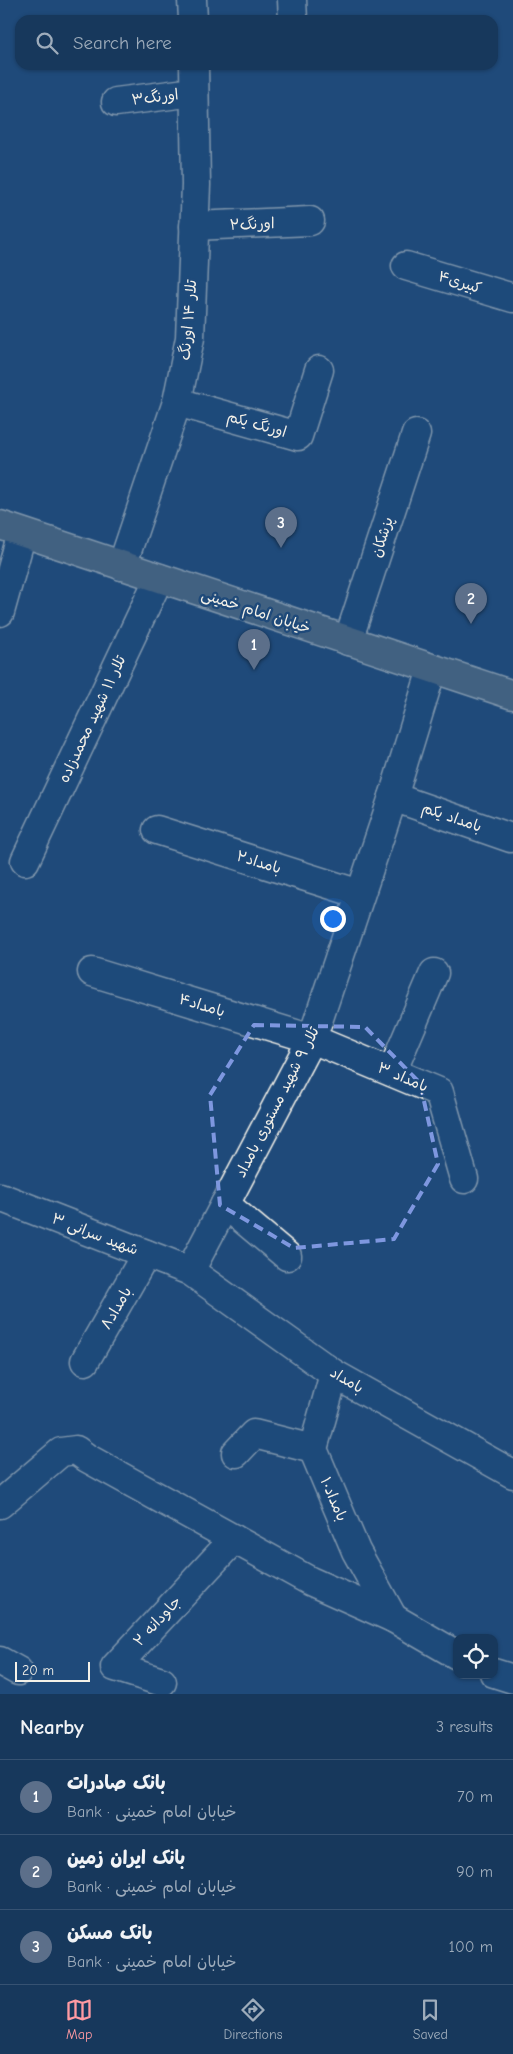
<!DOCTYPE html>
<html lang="en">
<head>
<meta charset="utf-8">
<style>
  :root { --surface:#17385c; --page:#203f62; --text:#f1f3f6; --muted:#9eacbb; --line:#365272; --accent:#ff9aa2 }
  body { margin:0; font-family:"Comic Neue","Playpen Sans Arabic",sans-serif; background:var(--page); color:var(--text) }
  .controls { position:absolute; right:15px; bottom:15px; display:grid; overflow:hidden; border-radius:10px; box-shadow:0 1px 4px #0004 }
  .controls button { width:45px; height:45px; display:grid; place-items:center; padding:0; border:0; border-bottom:1px solid var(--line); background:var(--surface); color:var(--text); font:25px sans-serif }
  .scale { position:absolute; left:15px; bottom:12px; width:75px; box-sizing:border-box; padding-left:5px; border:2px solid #f4f1e8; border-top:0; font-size:14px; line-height:18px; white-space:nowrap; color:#f4f1e8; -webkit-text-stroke:4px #1f4a7a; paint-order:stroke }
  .you { position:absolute; left:332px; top:918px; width:18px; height:18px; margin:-12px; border:4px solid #fff; border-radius:50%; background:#1a73e8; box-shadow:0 0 0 8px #1a73e833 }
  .badge { display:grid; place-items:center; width:32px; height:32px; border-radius:50%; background:var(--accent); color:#fff; font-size:16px; font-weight:700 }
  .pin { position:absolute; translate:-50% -41px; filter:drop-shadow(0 1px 2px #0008) }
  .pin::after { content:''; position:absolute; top:26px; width:18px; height:15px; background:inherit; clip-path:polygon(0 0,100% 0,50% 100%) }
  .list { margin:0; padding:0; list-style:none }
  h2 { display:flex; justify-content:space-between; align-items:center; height:65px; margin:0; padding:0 20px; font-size:21px }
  h2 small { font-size:16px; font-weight:400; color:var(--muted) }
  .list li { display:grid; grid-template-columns:32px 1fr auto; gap:15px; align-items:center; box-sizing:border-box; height:75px; padding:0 20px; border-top:1px solid var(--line) }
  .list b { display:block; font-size:19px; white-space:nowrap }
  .list p { margin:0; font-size:16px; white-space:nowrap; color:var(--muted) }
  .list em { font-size:16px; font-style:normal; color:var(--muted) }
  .icon { flex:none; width:28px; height:28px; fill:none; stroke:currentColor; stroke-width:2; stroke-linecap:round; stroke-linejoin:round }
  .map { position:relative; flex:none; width:513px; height:1694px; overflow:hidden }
  .search { position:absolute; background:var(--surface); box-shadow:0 1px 4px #0004; left:15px; right:15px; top:15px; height:55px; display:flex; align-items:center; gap:12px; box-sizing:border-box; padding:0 18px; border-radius:15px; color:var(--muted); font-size:19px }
  .sheet { height:290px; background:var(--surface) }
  nav { display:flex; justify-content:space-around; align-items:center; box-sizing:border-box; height:70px; border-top:1px solid var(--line); background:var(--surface); font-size:14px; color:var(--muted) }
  nav a { display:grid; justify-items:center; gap:2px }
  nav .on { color:var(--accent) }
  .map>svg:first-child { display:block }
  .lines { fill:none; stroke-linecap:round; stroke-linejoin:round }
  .minor-casing { stroke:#f4f1e8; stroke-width:31 }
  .major-casing { stroke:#f4f1e8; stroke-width:31 }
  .minor { stroke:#1f4a7a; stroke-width:28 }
  .major { stroke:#6b7d8b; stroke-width:28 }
  .marked { fill:none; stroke:#7e97df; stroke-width:4; stroke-dasharray:10 6; stroke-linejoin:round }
  .labels { text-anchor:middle; stroke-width:5; stroke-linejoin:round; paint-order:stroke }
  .street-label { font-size:15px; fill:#f4f1e8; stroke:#1f4a7a }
</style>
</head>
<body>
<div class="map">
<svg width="513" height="1694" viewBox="0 0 513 1694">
  <rect width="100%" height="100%" fill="#1f4a7a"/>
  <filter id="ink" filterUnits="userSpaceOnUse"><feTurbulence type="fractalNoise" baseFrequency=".02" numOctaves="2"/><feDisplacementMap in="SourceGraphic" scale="10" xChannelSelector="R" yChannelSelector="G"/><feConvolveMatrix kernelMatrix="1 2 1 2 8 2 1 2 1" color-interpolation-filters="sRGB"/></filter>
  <g filter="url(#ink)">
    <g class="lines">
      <g class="minor-casing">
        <g id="minor">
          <polyline points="192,0 193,20"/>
          <polyline points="292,0 293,20"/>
          <polyline points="116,102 194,92"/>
          <polyline points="194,226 310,221"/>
          <polyline points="406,266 513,298"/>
          <polyline points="177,402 298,436 319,370"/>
          <polyline points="122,566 177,402 190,338 196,185 194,65"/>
          <polyline points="0,612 22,533"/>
          <polyline points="348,641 416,434"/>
          <polyline points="393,797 511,838"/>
          <polyline points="157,830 360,894"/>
          <polyline points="25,861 159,578"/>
          <polyline points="92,972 312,1039 439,1092 464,1179"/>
          <polyline points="392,1072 434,973"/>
          <polyline points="0,1197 190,1271 334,1374 513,1474"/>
          <polyline points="225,1204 287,1256"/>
          <polyline points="190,1271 312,1039 393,797 432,669"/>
          <polyline points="85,1361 146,1254"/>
          <polyline points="334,1374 313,1449 356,1551 393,1618"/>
          <polyline points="236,1453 254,1434 313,1449"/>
          <polyline points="0,1504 61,1452 76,1450 87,1458 310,1581 393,1618 457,1655"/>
          <polyline points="0,1661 18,1671"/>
          <polyline points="494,1673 513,1679"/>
          <polyline points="162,1682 115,1667 234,1539"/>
        </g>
      </g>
      <g class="major-casing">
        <polyline id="major" points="0,525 513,695"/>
      </g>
      <use href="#minor" class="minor"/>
      <use href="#major" class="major"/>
    </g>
  </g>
  <path d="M0 0H513V1694H0ZM254,1025L365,1027L420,1083L438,1164L394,1239L294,1248L220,1205L210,1095Z" fill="#1f4a7a" fill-opacity=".55" fill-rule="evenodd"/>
  <path class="marked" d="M254,1025L365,1027L420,1083L438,1164L394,1239L294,1248L220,1205L210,1095Z"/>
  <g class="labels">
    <g class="street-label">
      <text transform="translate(155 97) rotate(-7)" y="5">اورنگ۳</text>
      <text transform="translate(252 224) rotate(-2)" y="5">اورنگ۲</text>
      <text transform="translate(460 282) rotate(17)" y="5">کبیری۴</text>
      <text transform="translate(188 320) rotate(-85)" y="5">تلار ۱۴ اورنگ</text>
      <text transform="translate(257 424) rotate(16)" y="5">اورنگ یکم</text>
      <text transform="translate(382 537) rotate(-72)" y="5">پزشکان</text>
      <text transform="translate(256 611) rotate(18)" y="5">خیابان امام خمینی</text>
      <text transform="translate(92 719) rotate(-65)" y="5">تلار ۱۱ شهید محمدزاده</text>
      <text transform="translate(452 817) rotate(19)" y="5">بامداد یکم</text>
      <text transform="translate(259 862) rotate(17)" y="5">بامداد۲</text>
      <text transform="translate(202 1005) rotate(17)" y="5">بامداد۴</text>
      <text transform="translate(403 1077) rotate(23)" y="5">بامداد ۳</text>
      <text transform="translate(277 1102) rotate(-63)" y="5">تلار ۹ شهید مستوری بامداد</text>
      <text transform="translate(95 1234) rotate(21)" y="5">شهید سرانی ۳</text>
      <text transform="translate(116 1308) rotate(-60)" y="5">بامداد۸</text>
      <text transform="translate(347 1380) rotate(31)" y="5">بامداد</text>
      <text transform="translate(334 1499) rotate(67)" y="5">بامداد۱۰</text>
      <text transform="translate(157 1621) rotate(-47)" y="5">جاودانه ۲</text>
    </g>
  </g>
</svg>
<div class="controls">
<button><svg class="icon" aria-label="locate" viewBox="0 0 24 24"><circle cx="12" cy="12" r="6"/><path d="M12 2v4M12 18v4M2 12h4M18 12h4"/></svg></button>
</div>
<div class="scale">20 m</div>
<div class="you"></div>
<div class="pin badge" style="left:254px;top:670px;background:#5c6f8a">1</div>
<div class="pin badge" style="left:471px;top:624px;background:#5c6f8a">2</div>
<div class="pin badge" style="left:281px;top:548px;background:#5c6f8a">3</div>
<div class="search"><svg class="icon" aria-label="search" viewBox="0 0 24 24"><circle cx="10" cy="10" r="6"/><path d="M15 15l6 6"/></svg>Search here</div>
</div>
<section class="sheet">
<h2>Nearby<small>3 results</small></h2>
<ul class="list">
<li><span class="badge" style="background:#5c6f8a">1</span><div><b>بانک صادرات</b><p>Bank · خیابان امام خمینی</p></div><em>70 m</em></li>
<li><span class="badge" style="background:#5c6f8a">2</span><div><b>بانک ایران زمین</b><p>Bank · خیابان امام خمینی</p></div><em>90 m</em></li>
<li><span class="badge" style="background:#5c6f8a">3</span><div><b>بانک مسکن</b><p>Bank · خیابان امام خمینی</p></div><em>100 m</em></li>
</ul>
</section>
<nav>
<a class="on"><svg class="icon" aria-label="map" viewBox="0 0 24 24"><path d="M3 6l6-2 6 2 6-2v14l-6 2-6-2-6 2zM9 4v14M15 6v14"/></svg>Map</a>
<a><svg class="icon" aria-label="directions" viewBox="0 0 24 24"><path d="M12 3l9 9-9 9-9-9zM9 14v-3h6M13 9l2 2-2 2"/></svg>Directions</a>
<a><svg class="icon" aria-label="saved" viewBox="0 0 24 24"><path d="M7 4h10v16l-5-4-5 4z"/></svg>Saved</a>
</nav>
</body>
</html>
